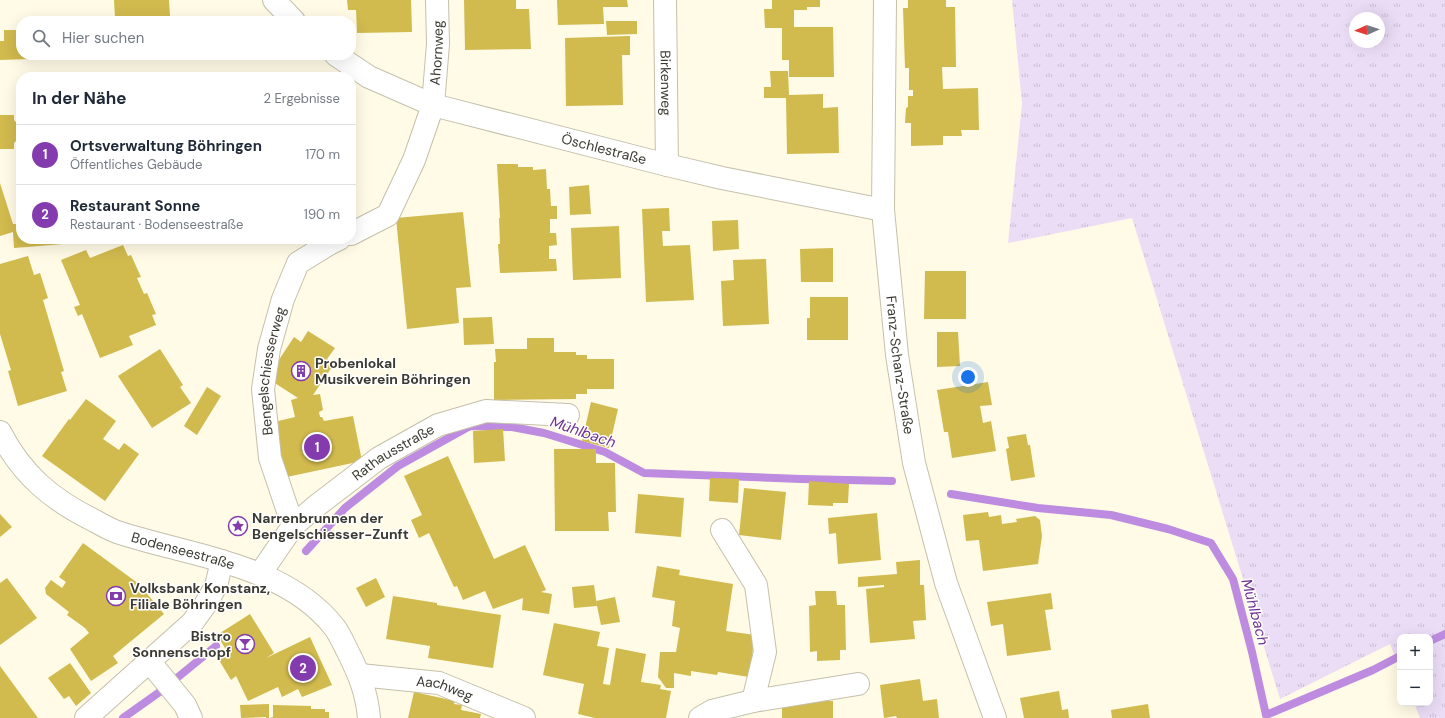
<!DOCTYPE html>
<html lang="de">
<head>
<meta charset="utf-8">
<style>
  :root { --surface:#fff; --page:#f2f2f3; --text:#1f2937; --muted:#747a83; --line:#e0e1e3; --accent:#833bad }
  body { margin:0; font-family:"DM Sans",sans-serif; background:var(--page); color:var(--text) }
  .controls { position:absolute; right:12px; bottom:12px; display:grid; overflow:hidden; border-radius:8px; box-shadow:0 4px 16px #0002 }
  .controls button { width:36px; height:36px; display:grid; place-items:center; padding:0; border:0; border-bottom:1px solid var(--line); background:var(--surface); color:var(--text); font:20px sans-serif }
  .compass { position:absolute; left:1349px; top:12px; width:36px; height:36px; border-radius:50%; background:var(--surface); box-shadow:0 4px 16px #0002; rotate:267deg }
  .you { position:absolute; left:968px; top:377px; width:14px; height:14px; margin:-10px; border:3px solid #fff; border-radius:50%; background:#1a73e8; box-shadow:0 0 0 6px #1a73e833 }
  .badge { display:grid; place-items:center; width:26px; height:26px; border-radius:50%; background:var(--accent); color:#fff; font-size:13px; font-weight:700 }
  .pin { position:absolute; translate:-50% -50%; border:2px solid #fff; box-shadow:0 1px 4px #0006 }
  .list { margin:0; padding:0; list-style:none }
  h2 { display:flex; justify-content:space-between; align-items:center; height:52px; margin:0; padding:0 16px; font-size:17px }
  h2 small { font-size:13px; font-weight:400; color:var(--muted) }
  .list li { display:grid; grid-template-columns:26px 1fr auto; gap:12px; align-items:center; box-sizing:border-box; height:60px; padding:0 16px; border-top:1px solid var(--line) }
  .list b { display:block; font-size:15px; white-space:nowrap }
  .list p { margin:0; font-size:13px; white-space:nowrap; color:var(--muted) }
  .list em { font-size:13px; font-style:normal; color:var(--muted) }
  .icon { flex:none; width:22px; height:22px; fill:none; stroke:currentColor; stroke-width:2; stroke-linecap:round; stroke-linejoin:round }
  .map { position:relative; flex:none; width:1445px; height:718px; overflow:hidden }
  .search { position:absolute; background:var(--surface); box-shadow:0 4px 16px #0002; left:16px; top:16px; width:340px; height:44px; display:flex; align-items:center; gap:10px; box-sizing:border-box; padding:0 14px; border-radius:16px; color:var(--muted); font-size:15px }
  .panel { position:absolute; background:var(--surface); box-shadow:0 4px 16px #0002; left:16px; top:72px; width:340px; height:172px; border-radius:16px }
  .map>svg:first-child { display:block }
  .grass { fill:url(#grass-tufts); fill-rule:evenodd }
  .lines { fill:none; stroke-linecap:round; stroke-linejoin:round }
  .stream { stroke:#bd8bdf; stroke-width:8 }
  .building { fill:#d1ba4e }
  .minor-casing { stroke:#c4c0ac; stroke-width:24 }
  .minor { stroke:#fff; stroke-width:22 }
  .labels { text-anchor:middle; stroke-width:3; stroke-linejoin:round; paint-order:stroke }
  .street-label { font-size:14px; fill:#3b3a32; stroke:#fff }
  .poi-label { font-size:14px; font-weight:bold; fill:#3b3a32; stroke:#fff; text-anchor:start }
  .water-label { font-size:15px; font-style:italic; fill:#6f3193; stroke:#fff }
</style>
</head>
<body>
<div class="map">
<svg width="1445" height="718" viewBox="0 0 1445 718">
  <defs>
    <pattern id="grass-tufts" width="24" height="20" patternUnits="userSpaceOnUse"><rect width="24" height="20" fill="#ecddf7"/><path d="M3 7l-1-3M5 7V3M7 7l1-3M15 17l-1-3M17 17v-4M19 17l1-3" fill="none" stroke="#cbbed4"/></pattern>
  </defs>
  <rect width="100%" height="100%" fill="#fffbe6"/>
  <path class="grass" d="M1012,0H1445V718H1420L1414,703H1430V637H1400V668L1390,644L1280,699L1132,218L1008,243L1022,103ZM1355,18H1379V42H1355Z"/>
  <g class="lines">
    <g class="stream">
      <polyline points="951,494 1038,508 1111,515 1168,529 1211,543 1233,579 1252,652 1266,715 1373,670 1400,656"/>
      <polyline points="306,551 345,508 398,466 470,426 512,427 544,433 605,452 644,473 801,479 892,481"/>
      <polyline points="1430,641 1445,634"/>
      <polyline points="123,718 161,691 216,646"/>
    </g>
  </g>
  <g class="building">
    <polygon points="114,0 169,0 170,16 115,18"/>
    <polygon points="347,0 411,0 412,32 357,33 356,10 348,10"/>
    <polygon points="464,0 516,0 516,9 529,9 531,49 465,50"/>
    <polygon points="557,0 627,0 628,7 603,7 604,24 558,25"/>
    <polygon points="772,0 820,0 820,7 807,7 807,10 794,10 794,27 833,27 834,77 789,77 789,60 782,60 782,28 765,28 764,9 772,9"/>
    <polygon points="908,0 946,0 946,7 955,7 956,67 942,67 943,89 978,88 979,130 961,130 962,136 943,136 943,145 911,146 911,123 905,123 906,108 908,107 908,96 913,96 913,90 909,90 909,68 905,68 903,8 908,8"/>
    <polygon points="606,21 637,21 637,34 607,35"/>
    <polygon points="4,30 21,30 21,55 30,55 30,59 0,60 0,41 4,41"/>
    <polygon points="630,36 630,55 622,55 623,105 566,106 565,38"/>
    <polygon points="770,71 788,71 789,95 823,94 823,108 838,107 839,153 787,154 786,98 764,98 764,87 771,87"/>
    <polygon points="0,115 14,115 14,120 19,125 18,139 14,143 14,149 0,149"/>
    <polygon points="497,164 518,164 518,167 533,167 533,170 546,169 547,189 550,189 551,206 557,206 557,219 550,219 550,233 556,233 557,245 549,246 549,259 556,259 557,271 500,273 498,244 500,244 499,218 500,218"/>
    <polygon points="0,183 13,224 21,224 21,239 76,239 76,243 14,248 13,232 0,236"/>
    <polygon points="589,185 591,214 570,215 569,187"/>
    <polygon points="669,208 670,231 662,231 663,246 690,245 694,300 646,302 642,209"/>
    <polygon points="463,212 471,287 456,288 459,323 407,329 396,218"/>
    <polygon points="738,220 739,249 713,251 712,221"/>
    <polygon points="619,226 621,278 573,280 571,228"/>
    <polygon points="123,245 128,256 131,255 141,277 137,278 144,294 147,293 156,314 152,315 156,325 129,336 133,345 100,358 82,314 78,316 74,307 80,305 61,260 86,250 90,258"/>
    <polygon points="833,248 833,282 801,282 800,249"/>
    <polygon points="28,256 34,275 40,273 48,298 43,300 64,371 61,372 67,391 18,406 8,371 11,370 0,334 0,264"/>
    <polygon points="766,259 769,324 723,326 721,281 734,280 733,260"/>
    <polygon points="925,271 966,271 966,319 924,319"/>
    <polygon points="810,297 848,297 848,340 807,340 807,318 810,318"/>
    <polygon points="492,317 494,344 464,345 463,318"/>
    <polygon points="308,331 335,348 327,359 334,364 313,395 320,394 323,410 319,412 320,417 322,417 324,421 353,416 362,461 282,478 274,422 295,417 291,400 298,398 267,378 294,337 301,342"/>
    <polygon points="937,332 958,332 960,366 937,367"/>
    <polygon points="527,338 554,338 554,352 576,352 576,355 587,355 587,359 614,359 614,389 587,389 587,394 576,394 576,399 494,400 494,362 496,362 495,349 527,349"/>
    <polygon points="160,349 183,385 180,387 191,403 152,428 118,376"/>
    <polygon points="988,382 992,405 980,406 983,423 991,421 996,451 952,458 948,432 944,432 937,390"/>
    <polygon points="207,387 221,396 197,435 184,426"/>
    <polygon points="86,399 116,421 103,439 119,450 124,443 139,454 105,501 42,456 69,419 70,420"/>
    <polygon points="591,402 618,409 609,448 582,441"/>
    <polygon points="503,429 505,461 474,463 473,431"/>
    <polygon points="1026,434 1028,445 1030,445 1035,477 1011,481 1006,449 1009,448 1007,437"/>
    <polygon points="554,449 596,449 596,463 615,463 616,512 608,512 609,531 555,531"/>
    <polygon points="448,456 494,559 525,545 546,590 541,592 552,594 549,614 522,610 523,598 493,609 485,591 463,600 457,586 454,587 429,533 419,538 411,520 422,515 404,476"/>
    <polygon points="710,478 739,479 738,503 709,501"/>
    <polygon points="809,481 849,484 848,503 833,503 833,506 808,505"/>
    <polygon points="744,488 786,492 781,540 739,535"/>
    <polygon points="638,494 684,498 681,537 635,533"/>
    <polygon points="988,512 989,517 1001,515 1002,524 1017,522 1016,519 1035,516 1040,520 1042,536 1038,564 983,571 979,540 966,541 963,515"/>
    <polygon points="877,513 881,560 838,564 836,533 829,534 828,518"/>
    <polygon points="0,514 12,527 0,537"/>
    <polygon points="83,543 139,584 164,614 113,656 118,663 91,681 70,649 89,633 85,628 67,615 69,612 46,594 45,588 51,580 62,588 66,582 59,577"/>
    <polygon points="920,560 920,585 924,585 926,620 913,621 915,639 870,643 866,589 884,587 884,585 858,587 858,577 897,574 896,562"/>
    <polygon points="657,566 680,570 679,575 733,584 726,631 755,635 749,677 718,672 717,675 691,671 691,676 674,673 674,688 666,688 658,677 660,652 676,652 680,628 672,626 675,601 652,597"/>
    <polygon points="7,578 37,618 0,645 0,583"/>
    <polygon points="376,578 385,597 366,607 356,588"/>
    <polygon points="594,585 597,606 574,608 572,587"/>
    <polygon points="815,591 836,591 837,605 845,605 846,650 840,650 840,660 817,661 817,651 810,652 809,606 816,605"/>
    <polygon points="1051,593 1053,609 1045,610 1051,650 1007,656 1003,624 991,626 987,602"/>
    <polygon points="393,596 437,603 437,605 501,615 493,668 428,658 430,646 386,639"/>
    <polygon points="615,597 620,622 601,625 596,601"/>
    <polygon points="250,614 274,653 266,658 310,637 332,685 302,697 298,689 282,697 278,687 248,701 236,676 231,680 219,660 228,653 217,635"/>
    <polygon points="554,623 600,632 597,646 609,648 603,684 610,685 616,648 646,654 641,682 661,685 660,689 671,691 666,718 595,718 578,714 584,684 543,675"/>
    <polygon points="70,663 91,693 76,706 69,696 64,699 48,678"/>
    <polygon points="0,666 38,718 0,718"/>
    <polygon points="920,679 923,701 937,699 939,718 897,718 896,716 884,718 880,685"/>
    <polygon points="1059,691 1062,710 1068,709 1069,718 1024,718 1020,698"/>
    <polygon points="414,692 455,701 454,704 462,705 461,710 481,714 480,718 408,718"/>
    <rect x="782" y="701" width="51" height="17"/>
    <polygon points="269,704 269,718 266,718 266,717 241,718 240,705"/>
    <polygon points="1148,704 1150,718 1112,718 1111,710"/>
    <polygon points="273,705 311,706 311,709 325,709 325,712 329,712 329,718 270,718 273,717"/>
  </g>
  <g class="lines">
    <g class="minor-casing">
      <g id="minor">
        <polyline points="274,0 294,21"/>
        <path id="s1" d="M665,0L667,165"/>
        <path id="s2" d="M885,0L883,210L897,355L914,463L946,583L995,718"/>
        <path id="s3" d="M336,55L369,77L433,105L667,165L722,178L883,210"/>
        <path id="s4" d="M351,234L388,215L414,160L433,105L438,44L437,0"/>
        <path id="s5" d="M0,432C22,475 52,500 95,521C102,525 109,529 117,532C189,556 286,564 335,628C340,635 344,644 348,652C359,674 367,693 369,718"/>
        <path id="s6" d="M293,526L270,458L263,389L269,349L283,299L298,263L329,244L339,239"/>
        <polyline points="722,530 756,585 765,652 753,701"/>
        <path id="s7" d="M260,574L293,526L315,507L379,458L438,425L486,411L568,415"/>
        <polyline points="149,661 185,705 191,718"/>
        <path id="s8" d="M360,675L439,683L524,718"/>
        <polyline points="86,718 192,623 205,605 216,586 222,561"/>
        <polyline points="700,718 712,711 753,701 858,684"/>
      </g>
    </g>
    <use href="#minor" class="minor"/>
  </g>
  <defs>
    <g id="building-ring" transform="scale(1)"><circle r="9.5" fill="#fff" stroke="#833bad" stroke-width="1.5"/><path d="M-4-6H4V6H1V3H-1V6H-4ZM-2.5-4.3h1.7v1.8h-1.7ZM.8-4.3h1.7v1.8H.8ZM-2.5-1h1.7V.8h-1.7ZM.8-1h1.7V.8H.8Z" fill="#833bad"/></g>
    <g id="sight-ring" transform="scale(1)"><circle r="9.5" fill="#fff" stroke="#833bad" stroke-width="1.5"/><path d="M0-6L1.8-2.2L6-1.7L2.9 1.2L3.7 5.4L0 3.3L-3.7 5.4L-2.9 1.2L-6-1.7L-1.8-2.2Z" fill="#833bad"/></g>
    <g id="bank-ring" transform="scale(1)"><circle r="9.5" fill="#fff" stroke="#833bad" stroke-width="1.5"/><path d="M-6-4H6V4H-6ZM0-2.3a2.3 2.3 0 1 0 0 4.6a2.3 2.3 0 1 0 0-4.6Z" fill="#833bad"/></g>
    <g id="bar-ring" transform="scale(1)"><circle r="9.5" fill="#fff" stroke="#833bad" stroke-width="1.5"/><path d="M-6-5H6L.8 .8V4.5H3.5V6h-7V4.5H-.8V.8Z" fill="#833bad"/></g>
  </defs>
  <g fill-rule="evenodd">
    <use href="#building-ring" x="301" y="371"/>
    <use href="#sight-ring" x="238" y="526"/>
    <use href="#bank-ring" x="116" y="596"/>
    <use href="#bar-ring" x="245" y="644"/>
  </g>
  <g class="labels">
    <g class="street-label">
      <text dy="5" stroke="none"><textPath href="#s4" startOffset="213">Ahornweg</textPath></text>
      <text dy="5" stroke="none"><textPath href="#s1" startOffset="83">Birkenweg</textPath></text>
      <text dy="5" stroke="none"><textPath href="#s3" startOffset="286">Öschlestraße</textPath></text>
      <text dy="5" stroke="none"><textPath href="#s2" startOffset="366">Franz-Schanz-Straße</textPath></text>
      <text dy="5" stroke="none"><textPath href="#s6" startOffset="160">Bengelschiesserweg</textPath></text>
      <text dy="5" stroke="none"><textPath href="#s7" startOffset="183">Rathausstraße</textPath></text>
      <text dy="5" stroke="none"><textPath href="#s5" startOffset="226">Bodenseestraße</textPath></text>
      <text dy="5" stroke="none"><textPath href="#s8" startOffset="86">Aachweg</textPath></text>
    </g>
    <g class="poi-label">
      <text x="315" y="368">Probenlokal<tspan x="315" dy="16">Musikverein Böhringen</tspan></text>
      <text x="252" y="523">Narrenbrunnen der<tspan x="252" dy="16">Bengelschiesser-Zunft</tspan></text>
      <text x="130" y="593">Volksbank Konstanz,<tspan x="130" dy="16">Filiale Böhringen</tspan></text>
      <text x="231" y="641" text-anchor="end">Bistro<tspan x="231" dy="16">Sonnenschopf</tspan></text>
    </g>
    <g class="water-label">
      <text transform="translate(583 432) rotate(19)" y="5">Mühlbach</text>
      <text transform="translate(1255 612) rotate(75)" y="5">Mühlbach</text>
    </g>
  </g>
</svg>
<div class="controls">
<button>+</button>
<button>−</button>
</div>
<svg class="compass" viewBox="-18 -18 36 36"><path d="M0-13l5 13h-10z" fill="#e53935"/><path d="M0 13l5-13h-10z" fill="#747a83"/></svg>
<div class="you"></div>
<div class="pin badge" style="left:317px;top:447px">1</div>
<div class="pin badge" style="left:303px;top:668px">2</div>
<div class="search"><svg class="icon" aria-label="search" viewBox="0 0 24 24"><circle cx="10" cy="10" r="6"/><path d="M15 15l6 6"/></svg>Hier suchen</div>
<section class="panel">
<h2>In der Nähe<small>2 Ergebnisse</small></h2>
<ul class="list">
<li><span class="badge">1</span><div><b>Ortsverwaltung Böhringen</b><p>Öffentliches Gebäude</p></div><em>170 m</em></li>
<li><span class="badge">2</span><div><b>Restaurant Sonne</b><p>Restaurant · Bodenseestraße</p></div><em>190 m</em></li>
</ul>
</section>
</div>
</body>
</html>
